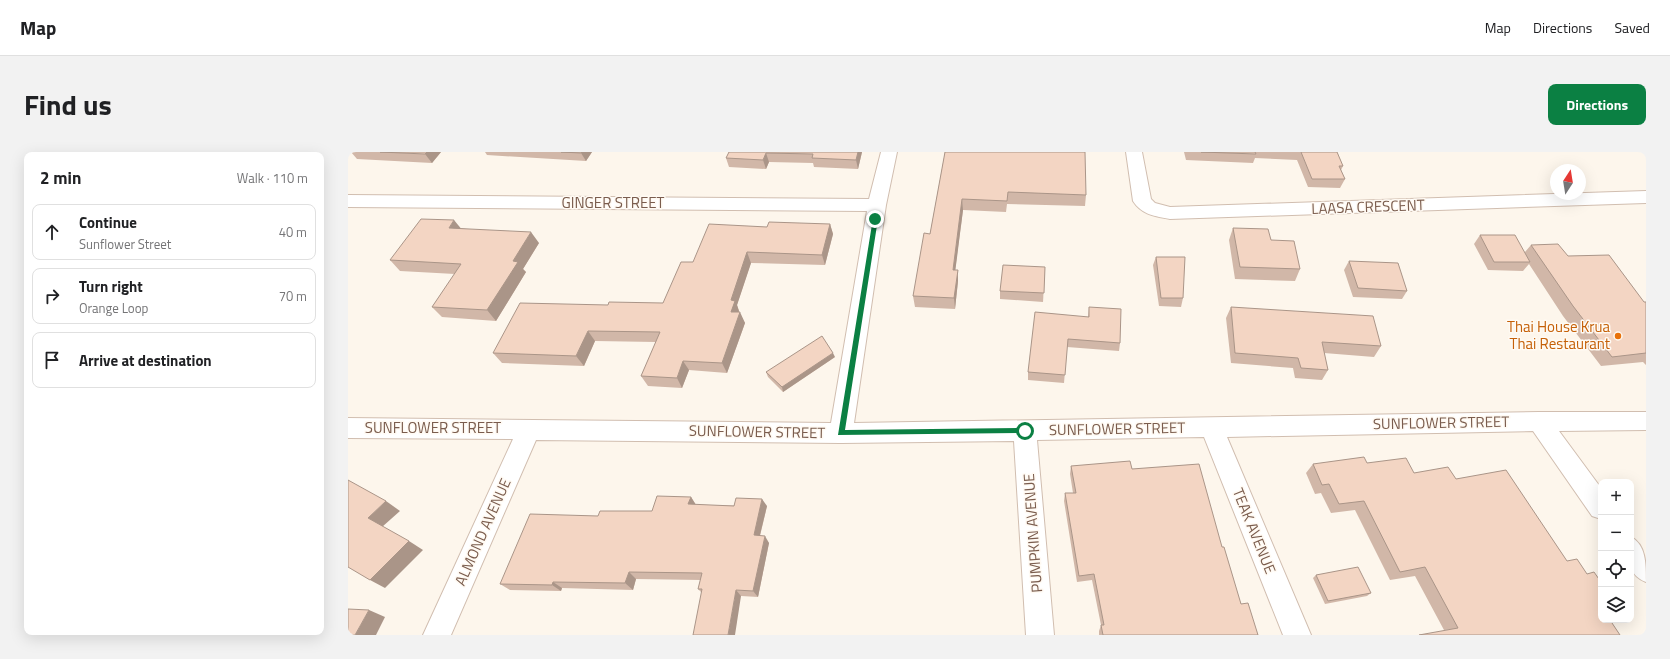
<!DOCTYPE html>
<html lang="en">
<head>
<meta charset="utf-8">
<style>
  :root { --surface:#fff; --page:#f2f2f2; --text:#202124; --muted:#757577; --line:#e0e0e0; --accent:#0b8043 }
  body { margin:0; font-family:"Titillium Web",sans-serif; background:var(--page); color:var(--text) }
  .controls { position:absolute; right:12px; bottom:12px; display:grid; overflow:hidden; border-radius:8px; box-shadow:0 4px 16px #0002 }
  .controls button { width:36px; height:36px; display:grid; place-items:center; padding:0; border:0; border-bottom:1px solid var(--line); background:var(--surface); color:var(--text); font:20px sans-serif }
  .compass { position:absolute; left:1202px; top:12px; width:36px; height:36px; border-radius:50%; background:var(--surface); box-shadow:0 4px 16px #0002; rotate:12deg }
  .stop { position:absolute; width:12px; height:12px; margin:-9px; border:3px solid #0b8043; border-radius:50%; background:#fff }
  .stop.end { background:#0b8043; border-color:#fff; box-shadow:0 1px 4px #0008 }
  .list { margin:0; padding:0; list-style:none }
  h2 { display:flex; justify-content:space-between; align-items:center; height:52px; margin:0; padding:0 16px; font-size:17px }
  h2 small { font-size:13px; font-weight:400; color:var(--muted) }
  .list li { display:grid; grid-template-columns:26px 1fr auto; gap:12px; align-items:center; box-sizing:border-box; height:56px; margin:0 8px 8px; padding:0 8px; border:1px solid var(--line); border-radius:8px }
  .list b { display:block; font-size:15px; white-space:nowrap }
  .list p { margin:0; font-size:13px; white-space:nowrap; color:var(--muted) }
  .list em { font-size:13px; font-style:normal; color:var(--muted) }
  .icon { flex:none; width:22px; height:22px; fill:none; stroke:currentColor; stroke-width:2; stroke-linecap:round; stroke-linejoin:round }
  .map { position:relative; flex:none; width:1298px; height:483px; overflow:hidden; border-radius:8px }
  header { display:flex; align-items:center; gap:24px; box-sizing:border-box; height:56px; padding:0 20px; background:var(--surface); border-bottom:1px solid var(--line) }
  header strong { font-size:19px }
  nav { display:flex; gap:22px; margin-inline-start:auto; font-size:14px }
  .intro { display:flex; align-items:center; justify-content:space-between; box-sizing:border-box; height:96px; padding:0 24px }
  h1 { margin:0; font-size:28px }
  .button { padding:10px 18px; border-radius:8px; background:var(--accent); color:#fff; font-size:14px; font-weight:700 }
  main { display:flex; gap:24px; padding:0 24px }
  aside { flex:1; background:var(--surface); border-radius:8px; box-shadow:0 4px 16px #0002 }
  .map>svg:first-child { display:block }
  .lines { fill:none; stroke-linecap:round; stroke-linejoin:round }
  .minor-casing { stroke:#d1beb0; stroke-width:2 }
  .minor { fill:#fff; fill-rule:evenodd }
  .wall { fill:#d1b7a8 }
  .shaded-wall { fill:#aa9588 }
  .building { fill:#f3d5c3; stroke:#aa9588 }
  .route { fill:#0b8043 }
  .food-dot { fill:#e8710a; stroke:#fffaf3; stroke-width:1.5 }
  .labels { text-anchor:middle; stroke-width:3; stroke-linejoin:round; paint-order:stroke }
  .street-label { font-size:15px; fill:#7a5c4d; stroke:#fffaf3 }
  .food-label { font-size:15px; fill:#c56008; stroke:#fffaf3; text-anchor:end }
</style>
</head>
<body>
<header>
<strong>Map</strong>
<nav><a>Map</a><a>Directions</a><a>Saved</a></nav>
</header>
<div class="intro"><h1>Find us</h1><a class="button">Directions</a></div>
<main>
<aside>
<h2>2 min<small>Walk · 110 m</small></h2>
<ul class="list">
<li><svg class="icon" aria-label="ahead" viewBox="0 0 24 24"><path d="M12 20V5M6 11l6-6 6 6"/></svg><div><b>Continue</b><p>Sunflower Street</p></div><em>40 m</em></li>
<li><svg class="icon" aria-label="right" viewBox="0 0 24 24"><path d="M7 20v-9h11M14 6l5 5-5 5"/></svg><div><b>Turn right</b><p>Orange Loop</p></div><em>70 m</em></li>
<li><svg class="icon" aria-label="arrive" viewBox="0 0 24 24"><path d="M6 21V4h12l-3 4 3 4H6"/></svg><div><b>Arrive at destination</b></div></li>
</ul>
</aside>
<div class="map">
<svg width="1298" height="483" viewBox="0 0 1298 483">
  <rect width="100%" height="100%" fill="#fdf6ec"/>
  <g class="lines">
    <g class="minor-casing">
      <g id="minor">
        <polygon points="533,0 549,0 538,53 506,271 1191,260 1298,260 1298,278 1211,279 1253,336 1253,367 1244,364 1185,279 879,285 963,483 935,483 856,285 689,288 706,483 678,483 666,289 493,291 188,288 103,483 75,483 165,287 0,286 0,266 483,271 519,59 0,55 0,43 521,47"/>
        <path d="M778,0H794L803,47L807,51L822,55L1298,39V51L822,67C807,64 794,63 785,49Z"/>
        <path d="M1283,385C1298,393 1298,411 1298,430C1277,422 1283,405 1283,385Z"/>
      </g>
    </g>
    <use href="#minor" class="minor"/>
  </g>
  <g class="wall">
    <polygon points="3,0 93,0 84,11 9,7"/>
    <polygon points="137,0 244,0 238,9 139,3"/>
    <polygon points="381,0 514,0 510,17 466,15 465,11 421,10 418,17 381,15 378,6"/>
    <polygon points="597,0 738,43 737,54 659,52 658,60 615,58 607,118 610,118 610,129 607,157 567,155 565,144 582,82"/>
    <polygon points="836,0 989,0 995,14 993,18 997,27 992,36 960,35 949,8 907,6 905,11 838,8"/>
    <polygon points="482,72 485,82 477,113 403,111 389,153 391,159 391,160 397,171 379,221 341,218 334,236 300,234 293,224 308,190 247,189 236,214 154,211 145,201 260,153 315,151 345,110 419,75"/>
    <polygon points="113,76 191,91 175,117 178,120 148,169 94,165 84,155 107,122 52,119 42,108"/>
    <polygon points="885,76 923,88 952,117 947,129 887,127 881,88"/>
    <polygon points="1132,83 1177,100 1183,93 1220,104 1296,150 1298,150 1298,213 1295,210 1253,214 1215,164 1181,112 1175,119 1140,118 1126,92"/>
    <polygon points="808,105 835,146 833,155 811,154 805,113"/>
    <polygon points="1001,109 1059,139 1054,147 1005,145 996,118"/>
    <polygon points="697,115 695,150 652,147 652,139"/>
    <polygon points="741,155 772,191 771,199 719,195 716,231 680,228 680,220 740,165"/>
    <polygon points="883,155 1033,194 1026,205 976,201 980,218 974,228 947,226 945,216 883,211 878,166"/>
    <polygon points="487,205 435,240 420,225 418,220"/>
    <polygon points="1019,311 1066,321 1108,327 1253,468 1096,478 1067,424 1042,428 1007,358 983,361 973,341 967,342 958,321 965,312"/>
    <polygon points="723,314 784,317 874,395 893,452 910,483 751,483 751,479 753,473 744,428 729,430 716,349 717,341 725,341 722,322"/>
    <polygon points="343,345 348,353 419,354 412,384 421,391 410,445 393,444 354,441 350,437 353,428 288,427 285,438 214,436 213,439 162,438 152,432 304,359"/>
    <polygon points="968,423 1023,441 1019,444 977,452 965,426"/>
  </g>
  <g class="shaded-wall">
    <polygon points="79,0 93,0 84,11 77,2"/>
    <polygon points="234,0 244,0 238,9 233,1"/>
    <polygon points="510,0 514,0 510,17 508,8"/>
    <polygon points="418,1 421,10 418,17 415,8"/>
    <polygon points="614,47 615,58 606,129 605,118"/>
    <polygon points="106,68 115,79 101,76"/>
    <polygon points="482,72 485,82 477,113 474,103"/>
    <polygon points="183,80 191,91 175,117 178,120 148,169 139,158 165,109"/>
    <polygon points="399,100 403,111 389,153 391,159 388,170 383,160 383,148"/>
    <polygon points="610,118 610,129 607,157 606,146"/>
    <polygon points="392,160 397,171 379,221 374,211"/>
    <polygon points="240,179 247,189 236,214 228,204"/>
    <polygon points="485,201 487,205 435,240 434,235"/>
    <polygon points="335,209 341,218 334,236 329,226"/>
    <polygon points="343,345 348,353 340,352"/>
    <polygon points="414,347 419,354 410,391 406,383"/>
    <polygon points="38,349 52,359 34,375 20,366"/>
    <polygon points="417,384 421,391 410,445 405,439"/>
    <polygon points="61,389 75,398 37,436 22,428"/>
    <polygon points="281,420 288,427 285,438 277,431"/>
    <polygon points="205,430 214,436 213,439 204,433"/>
    <polygon points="388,438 393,444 387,483 380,483"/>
    <polygon points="21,458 37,465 28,483 7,483"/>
  </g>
  <g class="building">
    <polygon points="32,0 79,0 77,2"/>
    <polygon points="213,0 234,0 233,1"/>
    <polygon points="381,0 510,0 508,8 464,6 465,2 418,1 415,8 378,6"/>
    <polygon points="597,0 737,0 738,43 660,40 659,49 614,47 605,118 610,118 606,146 565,144 576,81 582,82"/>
    <polygon points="853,0 907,0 908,2"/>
    <polygon points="953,0 989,0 995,14 991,14 997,27 964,27"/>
    <polygon points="73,67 106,68 101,76 183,80 165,109 170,110 139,158 84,155 113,112 42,108"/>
    <polygon points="421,70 482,72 474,103 399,100 383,148 387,149 383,160 392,160 374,211 335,209 329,226 293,224 312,180 240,179 228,204 145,201 172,151 260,153 261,150 315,151 333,110 345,110 361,72 419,75"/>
    <polygon points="885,76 920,77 923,88 946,89 952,117 892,115"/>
    <polygon points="1132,83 1167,83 1182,110 1146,110"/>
    <polygon points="1210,92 1220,104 1261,103 1296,150 1298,150 1298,201 1264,205 1225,154 1183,93"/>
    <polygon points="808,105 837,105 835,146 813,146"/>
    <polygon points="1001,109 1050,111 1059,139 1010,136"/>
    <polygon points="655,113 697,115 696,141 652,139"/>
    <polygon points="741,155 773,157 772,191 720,187 717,223 680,220 687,160 741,165"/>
    <polygon points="883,155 1025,164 1033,194 974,190 980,218 953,216 950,206 887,201"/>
    <polygon points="474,184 485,201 434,235 418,220"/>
    <polygon points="1016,305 1019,311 1058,306 1066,321 1100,315 1108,327 1158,318 1219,409 1229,407 1239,422 1246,420 1253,430 1253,468 1262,468 1272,483 1071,483 1110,476 1077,415 1052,420 1016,349 991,352 981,332 974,333 965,312"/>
    <polygon points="782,309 784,317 851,312 874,395 876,395 893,452 900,451 910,483 755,483 753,473 756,473 746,422 731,424 717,341 728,341 723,314"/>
    <polygon points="0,328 38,349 20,366 61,389 22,428 0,415"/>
    <polygon points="309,344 343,345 340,352 386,354 388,346 414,347 406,383 417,384 405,439 388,438 380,483 345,483 354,437 350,437 354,421 281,420 277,431 205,430 204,433 152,432 182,362 250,364 252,359 304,359"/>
    <polygon points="1010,415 1023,441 980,449 968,423"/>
    <polygon points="0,457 21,458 7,483 0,483"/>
  </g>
  <polygon class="route" points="525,66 530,67 497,278 677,276 680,279 679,281 490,283"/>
  <circle class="food-dot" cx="1270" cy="184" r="4"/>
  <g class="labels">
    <g class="street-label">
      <text x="265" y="56">GINGER STREET</text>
      <text transform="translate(1020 55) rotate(-2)" y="5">LAASA CRESCENT</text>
      <text transform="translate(1093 271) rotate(-1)" y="5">SUNFLOWER STREET</text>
      <text x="85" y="281">SUNFLOWER STREET</text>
      <text transform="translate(769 277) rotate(-1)" y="5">SUNFLOWER STREET</text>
      <text transform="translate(409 280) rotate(1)" y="5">SUNFLOWER STREET</text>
      <text transform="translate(906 379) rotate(68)" y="5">TEAK AVENUE</text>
      <text transform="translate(135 380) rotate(-66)" y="5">ALMOND AVENUE</text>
      <text transform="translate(685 381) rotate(-94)" y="5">PUMPKIN AVENUE</text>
    </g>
    <g class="food-label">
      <text x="1262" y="180">Thai House Krua<tspan x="1262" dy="17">Thai Restaurant</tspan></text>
    </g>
  </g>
</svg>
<div class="controls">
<button>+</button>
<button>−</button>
<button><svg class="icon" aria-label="locate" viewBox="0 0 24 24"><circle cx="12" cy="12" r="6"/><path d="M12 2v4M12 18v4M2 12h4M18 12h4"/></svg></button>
<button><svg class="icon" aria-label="layers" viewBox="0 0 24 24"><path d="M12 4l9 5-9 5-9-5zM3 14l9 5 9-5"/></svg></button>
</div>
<svg class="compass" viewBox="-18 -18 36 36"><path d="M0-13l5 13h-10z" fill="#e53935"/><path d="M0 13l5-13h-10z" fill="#757577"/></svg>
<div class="stop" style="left:677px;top:279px"></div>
<div class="stop end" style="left:527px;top:67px"></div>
</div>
</main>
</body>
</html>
